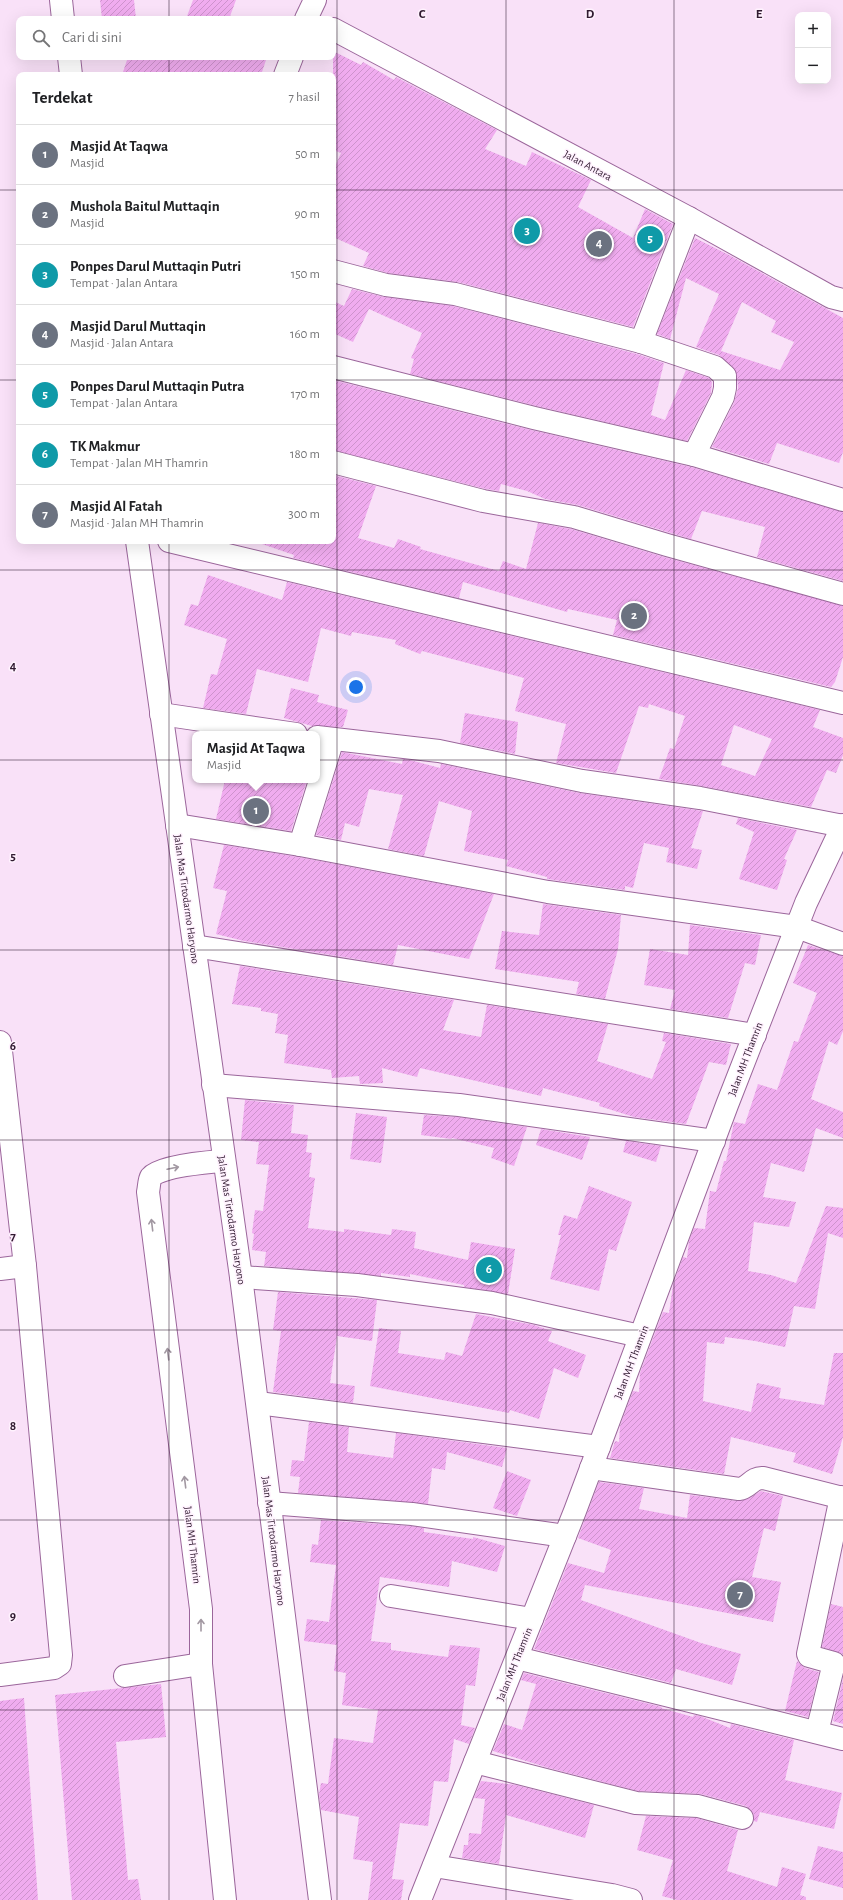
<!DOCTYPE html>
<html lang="id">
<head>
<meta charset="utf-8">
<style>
  :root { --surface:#fff; --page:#f2f2f2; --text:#202124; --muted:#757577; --line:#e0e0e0; --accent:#0f766e }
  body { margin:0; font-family:"Alegreya Sans",sans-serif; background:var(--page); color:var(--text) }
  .controls { position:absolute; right:12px; top:12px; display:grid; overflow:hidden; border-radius:8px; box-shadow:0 4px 16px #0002 }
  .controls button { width:36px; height:36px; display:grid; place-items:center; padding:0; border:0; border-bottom:1px solid var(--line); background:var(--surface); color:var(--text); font:20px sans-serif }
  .you { position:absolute; left:356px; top:687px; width:14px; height:14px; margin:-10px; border:3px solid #fff; border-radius:50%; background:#1a73e8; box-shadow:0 0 0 6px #1a73e833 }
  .badge { display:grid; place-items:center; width:26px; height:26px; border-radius:50%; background:var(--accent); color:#fff; font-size:13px; font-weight:700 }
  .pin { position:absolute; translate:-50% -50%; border:2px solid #fff; box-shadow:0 1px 4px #0006 }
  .popup { position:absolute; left:192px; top:731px; width:128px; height:52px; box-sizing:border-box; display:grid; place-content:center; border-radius:8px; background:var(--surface); filter:drop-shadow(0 1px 3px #0005); font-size:13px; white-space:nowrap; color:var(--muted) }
  .popup b { font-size:15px; color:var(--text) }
  .popup::after { content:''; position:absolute; left:50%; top:100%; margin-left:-8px; border:8px solid transparent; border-top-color:var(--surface) }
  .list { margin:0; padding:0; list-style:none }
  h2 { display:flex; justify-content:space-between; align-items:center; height:52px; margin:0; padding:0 16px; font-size:17px }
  h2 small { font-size:13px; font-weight:400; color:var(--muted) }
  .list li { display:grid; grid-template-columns:26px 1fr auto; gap:12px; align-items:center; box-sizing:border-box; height:60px; padding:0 16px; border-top:1px solid var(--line) }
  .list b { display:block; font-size:15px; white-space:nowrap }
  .list p { margin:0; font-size:13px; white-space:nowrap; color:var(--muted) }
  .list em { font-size:13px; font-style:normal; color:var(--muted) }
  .icon { flex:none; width:22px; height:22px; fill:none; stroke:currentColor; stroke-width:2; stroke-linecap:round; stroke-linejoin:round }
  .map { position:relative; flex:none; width:843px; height:1900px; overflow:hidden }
  .search { position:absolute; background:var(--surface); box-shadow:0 4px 16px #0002; left:16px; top:16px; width:320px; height:44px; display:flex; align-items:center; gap:10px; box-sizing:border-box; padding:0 14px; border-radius:8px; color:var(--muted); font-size:15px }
  .panel { position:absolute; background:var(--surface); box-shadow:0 4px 16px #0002; left:16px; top:72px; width:320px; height:472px; border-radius:8px }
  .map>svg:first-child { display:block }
  .building { fill:url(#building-hatch); fill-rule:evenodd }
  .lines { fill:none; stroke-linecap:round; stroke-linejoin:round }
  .minor-casing { stroke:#9b669b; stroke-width:24 }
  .minor { stroke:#fff; stroke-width:22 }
  .oneway { stroke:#a298a2 }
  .grid { fill:none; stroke:#311b31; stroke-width:1; stroke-opacity:0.55 }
  .labels { text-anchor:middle; stroke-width:3; stroke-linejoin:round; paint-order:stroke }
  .street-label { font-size:11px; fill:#311b31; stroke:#fff2fe }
  .grid-label { font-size:13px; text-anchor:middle; font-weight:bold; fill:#311b31; stroke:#fff2fe; stroke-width:3; stroke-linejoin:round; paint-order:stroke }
</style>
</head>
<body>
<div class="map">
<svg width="843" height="1900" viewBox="0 0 843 1900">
  <defs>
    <pattern id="building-hatch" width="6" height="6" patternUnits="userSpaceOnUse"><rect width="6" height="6" fill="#f0acef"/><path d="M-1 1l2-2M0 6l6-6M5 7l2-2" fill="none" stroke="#ce93cd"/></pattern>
  </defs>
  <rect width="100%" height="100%" fill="#f9e1f8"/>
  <g class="building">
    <polygon points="100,0 134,0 136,19 102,19"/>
    <polygon points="193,0 236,0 229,19 186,19"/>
    <polygon points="333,51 361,65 363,62 394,80 396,77 497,130 485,149 526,166 532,152 591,180 578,207 633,238 645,209 673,224 633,327 458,282 388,273 363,266 369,253 333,237 333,171 341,153 333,150"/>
    <polygon points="128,57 267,57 261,75 122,75"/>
    <path d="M695,238L729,255L843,318V452L839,463L777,443L769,464L712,447L734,403L738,388L737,376L733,367L719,355L696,347L719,294L686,278L670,339L657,334ZM742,302L776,321L771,332L794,342L780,370L721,351Z"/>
    <polygon points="352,289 384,297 453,306 637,354 664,363 651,415 665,420 686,370 709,378 712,382 711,393 687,441 537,406 410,374 414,359 411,358 422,333 369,309 353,342 333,333 333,301 344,306"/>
    <polygon points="333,380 531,430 691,467 843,512 843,581 757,557 765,527 702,511 691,539 578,505 545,499 527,491 501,484 499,491 486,489 333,450"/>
    <polygon points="333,475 376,486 358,538 394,548 398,539 421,547 420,549 499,571 503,561 526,569 538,523 571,529 664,557 843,606 843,657 835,682 831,687 613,635 617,620 568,609 567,612 463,582 459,598 293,558 294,555 262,544 263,541 333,541"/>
    <path d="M208,575L282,600L287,582L820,710L813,727L843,738V755L836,773L827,770L811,807L702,786L659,779L670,748L674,749L685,716L649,704L648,708L639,706L616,773L556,763L566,724L515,711L524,678L422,651L420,654L395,644L396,640L352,632L351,636L321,628L308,682L257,669L246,714L203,708L211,674L217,675L227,639L184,625L191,604L198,606ZM734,725L772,739L755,776L721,765Z"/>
    <polygon points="291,688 319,695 317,702 348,710 343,727 312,726 284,718"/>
    <polygon points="465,713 518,722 515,754 460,743"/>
    <polygon points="342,752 402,764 403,759 410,760 440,768 441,764 579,793 703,811 691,848 702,850 697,869 666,862 669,848 644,843 633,888 625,886 625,890 547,879 547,877 506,866 508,860 464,851 472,811 439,801 424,856 388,849 403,795 369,789 359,827 345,823 341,840 316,835"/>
    <polygon points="225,780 307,780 291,831 216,819"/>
    <polygon points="738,818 797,830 784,859 787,860 777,890 739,879 754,832 736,824"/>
    <polygon points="224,845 298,857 494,894 469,959 398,945 393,965 244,941 216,934 227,891 213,888"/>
    <polygon points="543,904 621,915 618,949 605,999 576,994 579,982 495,969 502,931 539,935"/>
    <polygon points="690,925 761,935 755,965 745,963 728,1018 670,1009 675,990 644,985 650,949 688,955"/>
    <polygon points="808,945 843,956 843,1031 837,1045 829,1041 811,1099 843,1112 843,1138 816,1128 804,1172 771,1163 763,1197 796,1202 789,1227 754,1222 748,1271 771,1275 796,1283 826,1206 843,1208 843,1238 828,1233 815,1309 794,1306 785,1347 755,1341 725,1337 724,1344 707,1342 703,1401 751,1412 757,1383 781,1388 779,1398 824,1405 834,1353 843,1353 843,1437 832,1474 793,1462 796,1453 731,1437 724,1474 610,1458 615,1441 619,1442 620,1426 633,1391 639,1392 640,1373 663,1312 669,1313 673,1285 683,1257 687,1258 689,1241 694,1228 705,1229 710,1191 716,1192 724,1161 726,1161 734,1122 745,1124 758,1084 777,1090 794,1041 798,1042 817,993 793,983"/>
    <polygon points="240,966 454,1000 443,1030 481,1037 487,1005 608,1024 597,1061 652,1079 666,1042 662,1041 664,1033 731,1044 726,1065 709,1062 686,1124 634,1117 599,1106 600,1103 543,1088 541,1096 420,1068 417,1077 382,1068 383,1083 360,1084 359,1076 332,1078 331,1070 284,1063 288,1035 275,1033 278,1014 261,1011 261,1008 232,1004"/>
    <polygon points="245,1100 294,1105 291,1133 308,1135 306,1152 312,1153 309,1177 315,1178 308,1228 344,1232 344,1229 391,1235 392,1229 416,1232 414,1248 468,1260 471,1242 515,1249 508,1294 464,1287 464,1285 410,1274 410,1277 381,1273 381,1276 264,1266 266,1252 252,1250 254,1234 252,1233 255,1210 263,1211 269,1165 256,1164 259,1142 241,1140"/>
    <polygon points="356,1113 387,1117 381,1163 350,1159"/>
    <polygon points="424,1115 458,1117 527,1127 514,1166 491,1158 494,1148 452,1138 451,1139 421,1135"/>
    <polygon points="541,1129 590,1137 582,1160 536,1145"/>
    <polygon points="626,1141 661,1146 656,1162 623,1152"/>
    <polygon points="589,1186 632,1202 616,1251 609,1249 599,1291 550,1279 561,1235 558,1235 564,1215 577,1219"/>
    <polygon points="278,1292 377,1300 372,1341 337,1336 330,1383 355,1386 353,1403 273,1392 281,1331 273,1330"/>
    <polygon points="476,1314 534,1325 552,1331 548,1341 586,1355 578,1378 554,1368 539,1419 510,1410 509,1413 370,1386 379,1328 401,1331 398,1353 444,1360 446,1352 462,1356"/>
    <polygon points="309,1422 349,1427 347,1452 393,1458 396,1433 507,1448 502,1467 447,1452 445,1470 432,1468 428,1504 298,1493 300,1477 290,1476 292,1460 304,1461"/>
    <polygon points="507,1471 531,1480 517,1516 493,1508"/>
    <polygon points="599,1482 644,1488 639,1509 687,1518 690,1495 738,1501 748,1499 761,1491 783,1496 775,1531 764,1528 752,1577 781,1582 773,1622 585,1585 581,1600 701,1643 741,1654 732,1685 676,1669 671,1683 534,1649 568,1563 604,1573 611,1550 578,1538"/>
    <polygon points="321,1520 411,1526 424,1528 424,1532 473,1539 473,1537 505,1546 497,1572 452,1561 449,1587 380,1577 371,1641 391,1643 391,1650 448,1657 450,1645 480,1648 475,1686 466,1685 461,1725 475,1728 469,1744 454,1739 448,1782 434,1781 428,1826 400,1823 392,1879 404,1880 401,1900 368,1900 373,1862 353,1859 359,1817 321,1810 319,1794 321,1783 328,1784 334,1738 373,1743 378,1710 342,1705 346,1673 334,1671 337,1645 304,1641 307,1619 329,1622 336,1565 310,1562 312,1544 318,1545"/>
    <polygon points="831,1604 843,1607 843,1654 822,1647"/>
    <polygon points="797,1661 805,1668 819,1672 808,1717 785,1711"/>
    <polygon points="524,1673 662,1707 661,1708 693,1717 694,1715 700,1716 730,1728 731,1724 794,1740 785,1780 842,1793 834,1829 760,1812 757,1822 754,1821 754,1815 751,1810 746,1806 701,1794 638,1791 549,1768 493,1751 504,1724 522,1730 536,1684 521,1680"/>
    <polygon points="843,1679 843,1724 833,1721"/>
    <polygon points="161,1684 166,1737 116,1742 128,1880 138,1879 141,1900 72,1900 55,1695"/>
    <polygon points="24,1698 38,1900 0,1900 0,1701"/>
    <polygon points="481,1781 516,1785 594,1805 585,1838 506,1815 499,1864 462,1858 464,1845 468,1845 469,1833 481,1834 485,1799 474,1798"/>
    <polygon points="646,1816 696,1818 738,1830 727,1871 777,1887 782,1867 806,1874 800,1895 806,1897 806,1900 677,1900 662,1896 673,1860 637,1850"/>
    <polygon points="818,1846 843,1852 843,1888 809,1879"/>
  </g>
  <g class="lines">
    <g class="minor-casing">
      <g id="minor">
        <polyline points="61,0 63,19"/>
        <polyline points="306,19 315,0"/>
        <polyline points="333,29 689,218 831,297 843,300"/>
        <polyline points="69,57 71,75"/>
        <polyline points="285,75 292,57"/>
        <polyline points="333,271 386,285 455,294 641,342 689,218"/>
        <polyline points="641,342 715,367 725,376 725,388 723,397 694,455"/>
        <polyline points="333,367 534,418 694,455 843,500"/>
        <polyline points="333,462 483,501 574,517 667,545 843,594"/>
        <polyline points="137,541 241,1277 320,1900"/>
        <polyline points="169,541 843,703"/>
        <polyline points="161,714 296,734"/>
        <polyline points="317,737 439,751 582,781 700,798 843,826"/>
        <polyline points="177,825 300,845 548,892 797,927 843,944"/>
        <polyline points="300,845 333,739"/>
        <polyline points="194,946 755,1035"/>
        <polyline points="0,1042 25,1266 61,1655 60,1664 54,1668 0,1675"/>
        <polyline points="213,1085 459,1105 714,1141"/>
        <path d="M223,1161C209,1162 160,1166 151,1177C149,1180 149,1188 148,1192L201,1609V1664L225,1900"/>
        <polyline points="0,1269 25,1266"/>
        <polyline points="241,1277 357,1285 492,1303 640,1336"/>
        <polyline points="258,1403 599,1447"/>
        <path d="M591,1468L739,1489C749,1488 752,1477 763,1478L843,1498"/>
        <polyline points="269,1503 412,1514 565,1536"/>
        <polyline points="391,1596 532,1619"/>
        <polyline points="517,1658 843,1739"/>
        <polyline points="125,1676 201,1664"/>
        <polyline points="817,1732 834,1663 809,1656 808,1654 841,1497"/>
        <polyline points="475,1762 636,1803 698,1806 742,1818"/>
        <polyline points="434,1866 612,1895 631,1900"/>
        <polyline points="420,1900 575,1511 727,1105 806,903 843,825"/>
      </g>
    </g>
    <use href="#minor" class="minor"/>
  </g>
  <defs><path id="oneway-shaft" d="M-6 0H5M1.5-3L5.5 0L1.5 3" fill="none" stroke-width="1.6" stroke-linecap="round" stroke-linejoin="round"/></defs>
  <g class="oneway">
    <use href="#oneway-shaft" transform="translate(173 1168) rotate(-12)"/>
    <use href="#oneway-shaft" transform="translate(152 1225) rotate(-97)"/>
    <use href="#oneway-shaft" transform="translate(168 1354) rotate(-97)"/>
    <use href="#oneway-shaft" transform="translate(185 1482) rotate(-97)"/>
    <use href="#oneway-shaft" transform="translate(201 1625) rotate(-90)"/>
  </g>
  <path class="grid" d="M169,0V19M337,0V1900M506,0V1900M674,0V1900M169,57V75M0,190H19M333,190H843M0,380H19M333,380H843M169,541V1900M0,570H843M0,760H843M0,950H843M0,1140H843M0,1330H843M0,1520H843M0,1710H843"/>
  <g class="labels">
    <g class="street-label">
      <text transform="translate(588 165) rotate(28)" y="4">Jalan Antara</text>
      <text transform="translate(187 899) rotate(82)" y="4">Jalan Mas Tirtodarmo Haryono</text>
      <text transform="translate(745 1059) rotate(-69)" y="4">Jalan MH Thamrin</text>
      <text transform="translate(232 1220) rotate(81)" y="4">Jalan Mas Tirtodarmo Haryono</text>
      <text transform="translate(631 1362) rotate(-69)" y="4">Jalan MH Thamrin</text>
      <text transform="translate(274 1541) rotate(83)" y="4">Jalan Mas Tirtodarmo Haryono</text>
      <text transform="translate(193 1545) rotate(83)" y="4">Jalan MH Thamrin</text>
      <text transform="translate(514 1664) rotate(-68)" y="4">Jalan MH Thamrin</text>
    </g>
  </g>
  <g class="grid-label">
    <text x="422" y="18">C</text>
    <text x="590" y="18">D</text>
    <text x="759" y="18">E</text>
    <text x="13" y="670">4</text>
    <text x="13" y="860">5</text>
    <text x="13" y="1050">6</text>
    <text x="13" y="1240">7</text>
    <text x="13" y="1430">8</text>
    <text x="13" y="1620">9</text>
  </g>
</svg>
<div class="controls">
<button>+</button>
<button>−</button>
</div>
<div class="you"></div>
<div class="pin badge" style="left:256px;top:811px;background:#6b7280">1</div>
<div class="popup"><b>Masjid At Taqwa</b>Masjid</div>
<div class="pin badge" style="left:634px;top:616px;background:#6b7280">2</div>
<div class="pin badge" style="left:527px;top:231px;background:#0f9aa8">3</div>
<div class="pin badge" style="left:599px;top:244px;background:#6b7280">4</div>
<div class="pin badge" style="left:650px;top:239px;background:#0f9aa8">5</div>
<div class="pin badge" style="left:489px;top:1270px;background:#0f9aa8">6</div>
<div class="pin badge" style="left:740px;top:1595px;background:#6b7280">7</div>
<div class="search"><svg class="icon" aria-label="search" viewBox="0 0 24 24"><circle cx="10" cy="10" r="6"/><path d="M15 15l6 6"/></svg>Cari di sini</div>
<section class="panel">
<h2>Terdekat<small>7 hasil</small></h2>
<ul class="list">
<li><span class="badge" style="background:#6b7280">1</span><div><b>Masjid At Taqwa</b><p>Masjid</p></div><em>50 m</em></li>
<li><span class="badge" style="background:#6b7280">2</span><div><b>Mushola Baitul Muttaqin</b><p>Masjid</p></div><em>90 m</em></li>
<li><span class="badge" style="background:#0f9aa8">3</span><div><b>Ponpes Darul Muttaqin Putri</b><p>Tempat · Jalan Antara</p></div><em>150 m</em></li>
<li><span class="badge" style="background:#6b7280">4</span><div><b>Masjid Darul Muttaqin</b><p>Masjid · Jalan Antara</p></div><em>160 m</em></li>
<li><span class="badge" style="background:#0f9aa8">5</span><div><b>Ponpes Darul Muttaqin Putra</b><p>Tempat · Jalan Antara</p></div><em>170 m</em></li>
<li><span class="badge" style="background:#0f9aa8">6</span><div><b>TK Makmur</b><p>Tempat · Jalan MH Thamrin</p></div><em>180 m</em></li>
<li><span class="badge" style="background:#6b7280">7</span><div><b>Masjid Al Fatah</b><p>Masjid · Jalan MH Thamrin</p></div><em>300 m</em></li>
</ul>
</section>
</div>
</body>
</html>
